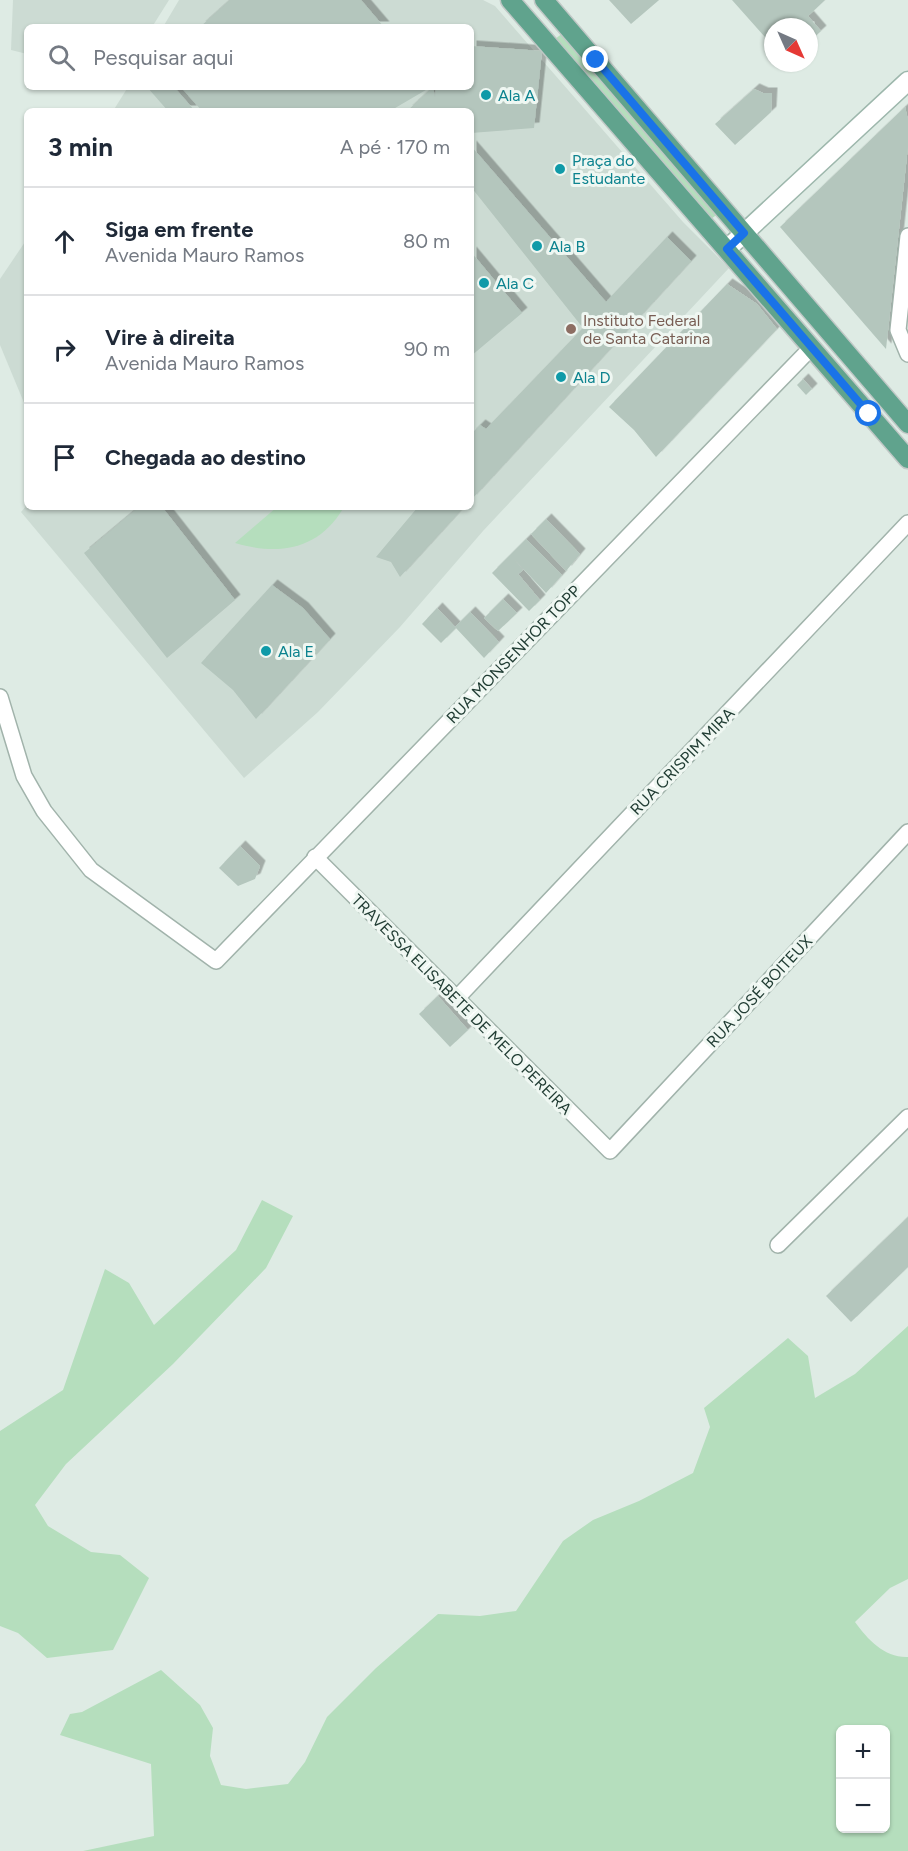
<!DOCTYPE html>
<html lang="pt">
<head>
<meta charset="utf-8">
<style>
  :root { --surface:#fff; --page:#f2f2f3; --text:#1f2937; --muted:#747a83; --line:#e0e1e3 }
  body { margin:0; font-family:Figtree,sans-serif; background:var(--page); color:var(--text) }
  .controls { position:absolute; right:18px; bottom:18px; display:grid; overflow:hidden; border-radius:9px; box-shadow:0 2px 4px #0004 }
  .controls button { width:54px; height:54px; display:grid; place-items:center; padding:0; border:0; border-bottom:2px solid var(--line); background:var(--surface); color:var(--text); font:30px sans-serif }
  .compass { position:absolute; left:764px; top:18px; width:54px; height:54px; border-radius:50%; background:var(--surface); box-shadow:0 2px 4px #0004; rotate:135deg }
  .stop { position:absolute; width:18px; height:18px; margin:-14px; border:4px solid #1a73e8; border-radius:50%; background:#fff }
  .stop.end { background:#1a73e8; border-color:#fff; box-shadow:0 2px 6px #0008 }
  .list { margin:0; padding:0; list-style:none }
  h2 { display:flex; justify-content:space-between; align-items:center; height:78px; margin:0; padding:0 24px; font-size:26px }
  h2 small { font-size:20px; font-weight:400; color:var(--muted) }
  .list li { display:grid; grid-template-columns:39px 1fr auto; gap:18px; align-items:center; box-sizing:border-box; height:108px; padding:0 24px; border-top:2px solid var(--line) }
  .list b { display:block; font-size:22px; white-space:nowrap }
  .list p { margin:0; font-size:20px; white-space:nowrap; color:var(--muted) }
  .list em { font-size:20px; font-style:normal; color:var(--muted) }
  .icon { flex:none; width:33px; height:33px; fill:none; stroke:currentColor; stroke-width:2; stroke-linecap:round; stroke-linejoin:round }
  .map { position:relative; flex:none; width:908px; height:1851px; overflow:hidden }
  .search { position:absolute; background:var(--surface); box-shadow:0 2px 4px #0004; left:24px; top:24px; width:450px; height:66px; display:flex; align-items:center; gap:15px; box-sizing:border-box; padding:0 21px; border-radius:9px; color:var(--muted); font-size:22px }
  .panel { position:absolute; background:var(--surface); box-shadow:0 2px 4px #0004; left:24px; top:108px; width:450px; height:402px; border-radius:9px }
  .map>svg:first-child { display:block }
  .built { fill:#ccdbd3 }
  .green { fill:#b5debd; fill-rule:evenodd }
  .building { fill:#b4c6bd; filter:url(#shadow) }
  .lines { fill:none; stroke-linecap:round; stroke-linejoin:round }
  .minor-casing { stroke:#a1b3ab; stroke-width:18 }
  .secondary-casing { stroke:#9db7ac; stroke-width:21 }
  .primary-casing { stroke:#c0c8c6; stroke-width:21 }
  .minor { stroke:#fff; stroke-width:15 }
  .secondary { stroke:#fff; stroke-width:18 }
  .primary { stroke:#60a38d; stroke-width:18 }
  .route { stroke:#1a73e8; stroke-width:8 }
  .culture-dot { fill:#0f9aa8; stroke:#eff7f2; stroke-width:2 }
  .education-dot { fill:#8d6e63; stroke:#eff7f2; stroke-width:2 }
  .labels { text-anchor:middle; stroke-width:6; stroke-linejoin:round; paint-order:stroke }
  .culture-label { font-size:16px; fill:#0d838f; stroke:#eff7f2; text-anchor:start }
  .education-label { font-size:16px; fill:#785e54; stroke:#eff7f2; text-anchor:start }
  .street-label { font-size:16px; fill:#1f3b32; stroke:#eff7f2 }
</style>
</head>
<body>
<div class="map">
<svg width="908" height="1851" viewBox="0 0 908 1851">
  <defs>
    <filter id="shadow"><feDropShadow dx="5.5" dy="-5.5" stdDeviation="0" flood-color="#0004"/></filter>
  </defs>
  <rect width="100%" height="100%" fill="#deebe4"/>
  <g class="built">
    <polygon points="13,0 169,0 152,27 27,27 27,54 11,50"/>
    <polygon points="179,0 483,0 495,6 683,222 729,268 483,531 400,627 318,712 244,778 21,512 27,505 27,507 471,507 471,111 113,111 128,87 471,87 471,27 163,27"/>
    <polygon points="27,239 27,410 0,345 0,279"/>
  </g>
  <g class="green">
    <polygon points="563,33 719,213 711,219 555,39"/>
    <path d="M277,507H344C319,550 279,556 235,543Z"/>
    <polygon points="262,1200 293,1216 266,1268 173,1364 66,1464 35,1505 48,1526 91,1552 120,1555 149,1578 113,1650 47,1658 18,1633 0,1626 0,1431 63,1390 105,1269 129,1283 154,1325 236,1250"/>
    <path d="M908,1326V1579L890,1588L855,1622C868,1640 885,1658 908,1657V1851H83L154,1836L151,1764L60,1735L70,1714L82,1712L161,1670L200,1705L213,1728L210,1756L221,1785L246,1789L288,1784L305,1762L327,1717L376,1668L438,1614L480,1616L516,1611L563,1541L593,1520L639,1501L693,1473L710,1427L704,1408L788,1338L808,1356L815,1398L855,1374ZM840,1730H886V1828H840Z"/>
  </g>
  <g class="building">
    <polygon points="230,0 361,0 384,27 200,27"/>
    <polygon points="609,0 659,0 631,24"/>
    <polygon points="732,0 825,0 808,16 821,31 809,42 809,27 773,27 773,46"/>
    <polygon points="471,46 542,51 534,128 471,133 471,111 407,111 433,87 435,97 436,87 471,87"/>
    <polygon points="147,87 174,87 195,111 168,111"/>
    <polygon points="181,87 431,87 390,111 202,111"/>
    <polygon points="754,89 763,93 772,93 771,112 735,145 715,124"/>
    <polygon points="905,107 908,120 908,146 886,349 780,227"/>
    <polygon points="471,146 606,302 667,237 691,261 471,500 471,434 480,425 486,429 583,328 471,187"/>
    <polygon points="471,252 522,313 471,356"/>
    <polygon points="727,284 757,304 777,329 656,457 634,430 609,407"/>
    <polygon points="803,379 812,389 806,395 797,385"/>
    <polygon points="139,507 162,507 235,600 167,658 84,553"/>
    <polygon points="418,507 464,507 400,577 391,562 376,557"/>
    <polygon points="546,519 580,554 566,571 531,534"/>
    <polygon points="526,539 562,575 546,593 514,559 523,570 518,574 540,600 529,611 492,573"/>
    <polygon points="272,585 303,608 330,639 256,719 233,690 201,663"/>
    <polygon points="503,599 517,613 498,631 484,618"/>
    <polygon points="437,608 456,628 441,643 422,624"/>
    <polygon points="470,612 499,642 484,658 455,627"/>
    <polygon points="240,846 260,866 255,879 238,886 219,868"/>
    <polygon points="438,996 468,1030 450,1047 419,1014"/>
    <polygon points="908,1217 908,1267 851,1322 826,1296"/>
  </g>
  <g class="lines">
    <g class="minor-casing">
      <g id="minor">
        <polyline points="908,236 898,330 908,354"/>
        <polyline points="0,697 24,776 44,811 91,870 216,961 812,347"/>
        <polyline points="315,857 610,1151 908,832"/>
        <polyline points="457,998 908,523"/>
        <polyline points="778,1245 908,1117"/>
      </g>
    </g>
    <g class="secondary-casing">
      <polyline id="secondary" points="727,249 908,81"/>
    </g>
    <g class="primary-casing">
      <g id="primary">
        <polyline points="510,0 908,459"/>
        <polyline points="544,0 908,424"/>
      </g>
    </g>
    <use href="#minor" class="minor"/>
    <use href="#secondary" class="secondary"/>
    <use href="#primary" class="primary"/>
  </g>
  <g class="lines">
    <polyline class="route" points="596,60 744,233 727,249 869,414"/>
  </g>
  <g class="culture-dot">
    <circle cx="486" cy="95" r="6"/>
    <circle cx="560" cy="169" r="6"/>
    <circle cx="537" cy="246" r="6"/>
    <circle cx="484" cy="283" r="6"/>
    <circle cx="561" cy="377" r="6"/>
    <circle cx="266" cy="651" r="6"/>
  </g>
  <circle class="education-dot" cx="571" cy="329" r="6"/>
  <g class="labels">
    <g class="culture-label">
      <text x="498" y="101">Ala A</text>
      <text x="572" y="166">Praça do<tspan x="572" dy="18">Estudante</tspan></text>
      <text x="549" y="252">Ala B</text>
      <text x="496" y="289">Ala C</text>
      <text x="573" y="383">Ala D</text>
      <text x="278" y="657">Ala E</text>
    </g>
    <g class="education-label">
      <text x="583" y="326">Instituto Federal<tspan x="583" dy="18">de Santa Catarina</tspan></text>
    </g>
    <g class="street-label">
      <text transform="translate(513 654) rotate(-46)" y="6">RUA MONSENHOR TOPP</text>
      <text transform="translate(682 761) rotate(-46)" y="6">RUA CRISPIM MIRA</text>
      <text transform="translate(759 991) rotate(-47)" y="6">RUA JOSÉ BOITEUX</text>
      <text transform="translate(462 1004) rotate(45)" y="6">TRAVESSA ELISABETE DE MELO PEREIRA</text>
    </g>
  </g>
</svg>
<div class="controls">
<button>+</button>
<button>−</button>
</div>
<svg class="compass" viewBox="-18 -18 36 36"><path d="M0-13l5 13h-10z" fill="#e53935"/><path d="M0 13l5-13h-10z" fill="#747a83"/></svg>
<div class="stop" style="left:869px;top:414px"></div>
<div class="stop end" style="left:596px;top:60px"></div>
<div class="search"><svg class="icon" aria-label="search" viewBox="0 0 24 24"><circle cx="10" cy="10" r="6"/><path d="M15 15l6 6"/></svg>Pesquisar aqui</div>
<section class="panel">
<h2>3 min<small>A pé · 170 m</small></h2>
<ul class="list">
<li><svg class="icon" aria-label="ahead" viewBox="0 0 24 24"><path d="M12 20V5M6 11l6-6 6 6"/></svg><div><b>Siga em frente</b><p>Avenida Mauro Ramos</p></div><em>80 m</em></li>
<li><svg class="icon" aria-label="right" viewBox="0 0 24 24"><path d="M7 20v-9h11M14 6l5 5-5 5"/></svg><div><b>Vire à direita</b><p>Avenida Mauro Ramos</p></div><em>90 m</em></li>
<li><svg class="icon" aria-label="arrive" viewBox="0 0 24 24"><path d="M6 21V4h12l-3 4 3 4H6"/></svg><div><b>Chegada ao destino</b></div></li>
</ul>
</section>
</div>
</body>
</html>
